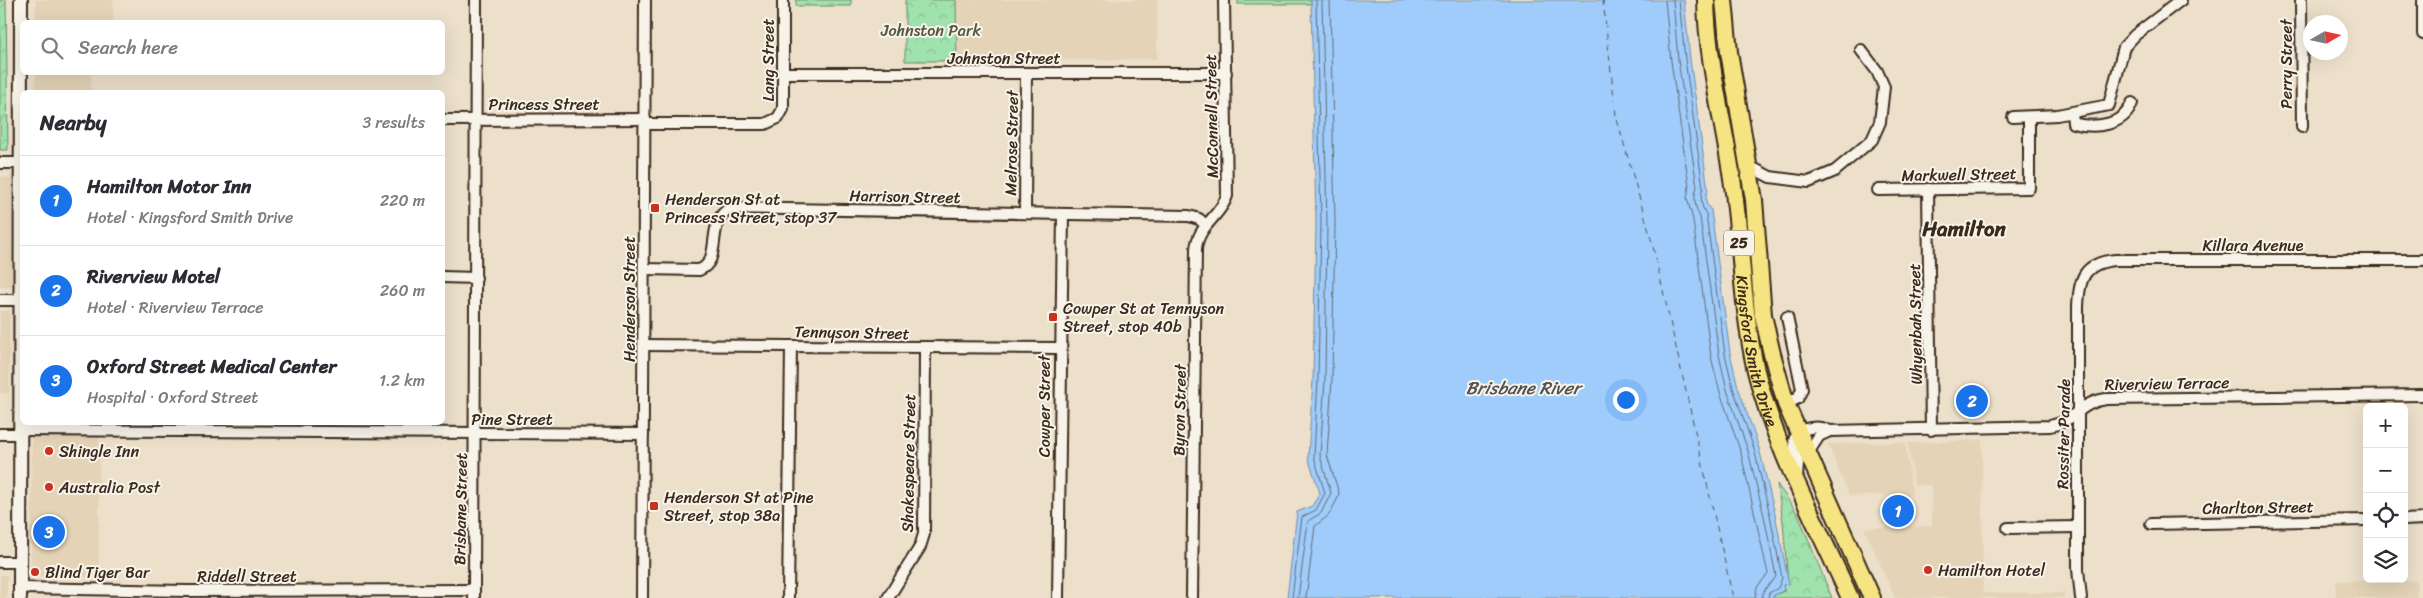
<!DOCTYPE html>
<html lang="en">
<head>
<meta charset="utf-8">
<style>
  :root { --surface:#fff; --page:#f2f2f3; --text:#2b2b33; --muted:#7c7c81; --line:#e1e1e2; --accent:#1a73e8 }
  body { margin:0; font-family:Sriracha,sans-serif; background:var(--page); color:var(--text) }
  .controls { position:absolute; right:15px; bottom:15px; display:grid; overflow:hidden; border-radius:8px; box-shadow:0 5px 20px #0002 }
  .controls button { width:45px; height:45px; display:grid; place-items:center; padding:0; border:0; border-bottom:1px solid var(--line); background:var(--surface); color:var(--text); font:25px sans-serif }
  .compass { position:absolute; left:2303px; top:15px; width:45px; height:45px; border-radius:50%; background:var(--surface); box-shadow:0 5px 20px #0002; rotate:81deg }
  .you { position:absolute; left:1625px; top:399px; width:18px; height:18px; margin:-12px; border:4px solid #fff; border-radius:50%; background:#1a73e8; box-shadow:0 0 0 8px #1a73e833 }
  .badge { display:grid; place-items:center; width:32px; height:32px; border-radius:50%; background:var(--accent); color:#fff; font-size:16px; font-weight:700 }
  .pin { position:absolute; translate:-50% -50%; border:2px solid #fff; box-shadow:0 1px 5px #0006 }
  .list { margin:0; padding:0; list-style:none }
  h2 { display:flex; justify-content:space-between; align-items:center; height:65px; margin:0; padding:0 20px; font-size:21px }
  h2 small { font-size:16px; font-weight:400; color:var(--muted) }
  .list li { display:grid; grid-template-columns:32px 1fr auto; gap:15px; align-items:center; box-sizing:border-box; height:90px; padding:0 20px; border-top:1px solid var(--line) }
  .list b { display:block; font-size:19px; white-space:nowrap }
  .list p { margin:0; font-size:16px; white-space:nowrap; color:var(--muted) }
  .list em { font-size:16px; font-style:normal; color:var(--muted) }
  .icon { flex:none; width:28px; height:28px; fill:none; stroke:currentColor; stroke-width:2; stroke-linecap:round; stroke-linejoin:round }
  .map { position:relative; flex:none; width:2423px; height:598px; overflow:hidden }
  .search { position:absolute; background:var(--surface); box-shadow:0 5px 20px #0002; left:20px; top:20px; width:425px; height:55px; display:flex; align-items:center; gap:12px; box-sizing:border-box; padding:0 18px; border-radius:8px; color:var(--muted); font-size:19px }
  .panel { position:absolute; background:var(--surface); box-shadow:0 5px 20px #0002; left:20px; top:90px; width:425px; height:335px; border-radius:8px }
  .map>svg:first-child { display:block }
  .built { fill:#e4d3b6 }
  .park { fill:url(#park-crowns); stroke:#6d8666 }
  .water { fill:#9fccfa; stroke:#778ba2 }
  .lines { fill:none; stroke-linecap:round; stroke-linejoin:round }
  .shore { stroke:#636b76; stroke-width:1 }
  .ferry { stroke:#545255; stroke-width:1; stroke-dasharray:6 5; stroke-linecap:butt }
  .minor-casing { stroke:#3b2a1e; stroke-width:14 }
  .tertiary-casing { stroke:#3b2a1e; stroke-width:16 }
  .trunk-casing { stroke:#3b2a1e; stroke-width:20 }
  .minor { stroke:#f7f3e8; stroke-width:10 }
  .tertiary { stroke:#f7f3e8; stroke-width:12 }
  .trunk { stroke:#f6e381; stroke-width:16 }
  .poi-dot { fill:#c8321e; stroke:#f7f3e8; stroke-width:2 }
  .labels { text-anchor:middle; stroke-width:4; stroke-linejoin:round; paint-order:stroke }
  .shield { fill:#f7f3e8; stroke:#73665b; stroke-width:1 }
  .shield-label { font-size:15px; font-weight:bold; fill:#3b2a1e }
  .park-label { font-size:16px; fill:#545842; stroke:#f7f3e8 }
  .street-label { font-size:16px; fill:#3b2a1e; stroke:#f7f3e8 }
  .poi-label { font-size:16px; fill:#3b2a1e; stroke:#f7f3e8; text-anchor:start }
  .water-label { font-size:18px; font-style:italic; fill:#545255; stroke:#f7f3e8 }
  .district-label { font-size:21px; font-weight:bold; fill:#3b2a1e; stroke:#f7f3e8 }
</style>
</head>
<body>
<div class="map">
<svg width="2423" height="598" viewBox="0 0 2423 598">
  <defs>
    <pattern id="park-crowns" width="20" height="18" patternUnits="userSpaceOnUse" patternTransform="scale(1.25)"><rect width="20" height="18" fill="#9fe2ad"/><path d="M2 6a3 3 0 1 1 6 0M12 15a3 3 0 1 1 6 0" fill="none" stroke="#8ac294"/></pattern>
  </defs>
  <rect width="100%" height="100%" fill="#ece0cb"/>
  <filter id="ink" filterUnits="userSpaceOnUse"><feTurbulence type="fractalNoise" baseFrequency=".02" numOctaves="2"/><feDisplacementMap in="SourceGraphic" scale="10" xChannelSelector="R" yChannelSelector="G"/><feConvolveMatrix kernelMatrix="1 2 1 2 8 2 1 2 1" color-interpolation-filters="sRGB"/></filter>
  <g filter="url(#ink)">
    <g class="built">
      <rect x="36" y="0" width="77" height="22"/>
      <polygon points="956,0 1157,0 1157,59 957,61"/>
      <polygon points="36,73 91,73 91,92 35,92"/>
      <polygon points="0,177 12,178 12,286 0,286"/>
      <rect x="0" y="311" width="9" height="82"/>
      <polygon points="32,423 112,423 112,431 99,431 99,577 31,576"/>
      <polygon points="1982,440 1983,593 2064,593 2064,598 1895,598 1864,528 1932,526 1931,485 1914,485 1908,443"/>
      <polygon points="1905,442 1912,494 1849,496 1828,444"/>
      <rect x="0" y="575" width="7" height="23"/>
      <rect x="2336" y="581" width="81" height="17"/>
    </g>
    <g class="park">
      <polygon points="0,0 6,0 8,150 0,150"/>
      <rect x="796" y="0" width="55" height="6"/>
      <polygon points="905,0 956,0 957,61 905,61"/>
      <rect x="1238" y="0" width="73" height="4"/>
      <polygon points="1777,484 1798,514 1832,598 1773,598 1773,596 1784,591 1783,585 1788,583 1783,522"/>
    </g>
    <path class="water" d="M1311,0H1684L1690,59L1708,190C1705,196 1705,205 1711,210L1730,353L1738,387L1759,448L1775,514L1789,584L1783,585L1784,590L1773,596V598H1287L1297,512L1312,506L1320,493L1308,458L1313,379L1316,223Z"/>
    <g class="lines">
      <g class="shore">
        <polyline points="1665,0 1671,61 1689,186 1687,198 1693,220 1711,357 1720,392 1741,453 1768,574 1757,587 1755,598"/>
        <path d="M1673,0L1678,60L1697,187C1693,197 1695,208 1700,217L1719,355L1727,390L1748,451L1764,516L1776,576C1772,584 1762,588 1762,598"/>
        <path d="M1679,0L1685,59L1703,188C1700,196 1701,207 1706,214L1725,354L1733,388L1754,449L1770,515L1782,578L1778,588L1769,593L1768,598"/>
        <polyline points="1292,598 1302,517 1316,510 1325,493 1314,457 1318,379 1321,223 1316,0"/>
        <polyline points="1298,598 1308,521 1321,513 1331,493 1320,456 1325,380 1327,223 1322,0"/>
        <polyline points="1306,598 1315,526 1328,516 1337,500 1339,493 1327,455 1332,380 1335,223 1330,0"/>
      </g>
      <polyline class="ferry" points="1603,0 1616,116 1652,242 1733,598"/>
      <g class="minor-casing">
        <g id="minor">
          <polyline points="2301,0 2302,127"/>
          <polyline points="2423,0 2423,34"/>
          <polyline points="783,73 1226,73"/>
          <path d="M2072,113L2073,123C2094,129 2124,126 2132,103"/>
          <polyline points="2013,117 2057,115 2109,105 2124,47 2135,35 2181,0"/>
          <polyline points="442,120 645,119"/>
          <polyline points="645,124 765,124 778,118 783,109 783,0"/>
          <polyline points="0,163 21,163"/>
          <polyline points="1749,166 1770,177 1809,182 1835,171 1872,140 1880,122 1884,87 1877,71 1861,50"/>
          <polyline points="1928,189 1931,430"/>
          <polyline points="1878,190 2029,188 2029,117"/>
          <polyline points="1025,213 1026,73"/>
          <path d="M644,269L699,270C724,260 704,223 730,208L1189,216L1199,219L1206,225"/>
          <polyline points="442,277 476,278"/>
          <polyline points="0,300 20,300"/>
          <polyline points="644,345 1060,348"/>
          <polyline points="1786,404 1798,398 1802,389 1787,317"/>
          <polyline points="20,430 643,434"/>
          <polyline points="0,434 20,434"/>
          <path d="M1808,453L1819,436L1830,431L2050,426C2076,421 2078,403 2106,399L2423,395"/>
          <path d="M1797,479C1797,474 1798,468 1798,463C1798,449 1785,437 1806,429C1815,426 1822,427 1830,431"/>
          <polyline points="2404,520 2423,519"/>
          <polyline points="2151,524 2367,520"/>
          <polyline points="2008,528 2078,527"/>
          <polyline points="0,562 20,562"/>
          <polyline points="20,588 186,591 474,590"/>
          <polyline points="474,598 476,0"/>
          <polyline points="642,598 645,0"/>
          <polyline points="788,598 791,346"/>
          <polyline points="888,598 920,547 924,534 925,348"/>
          <polyline points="1058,598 1063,214"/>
          <path d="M1192,598L1196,249C1198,225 1220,217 1227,196L1224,0"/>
          <path d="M2081,598L2078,569V307C2079,278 2084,263 2115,260H2423"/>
        </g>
      </g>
      <g class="tertiary-casing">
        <polyline id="tertiary" points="20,598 21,0"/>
      </g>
      <g class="trunk-casing">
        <g id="trunk">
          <path id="s1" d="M1706,0C1707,58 1722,115 1731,172C1742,238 1741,305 1756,371C1775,448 1818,526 1850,598"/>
          <polyline points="1724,0 1729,52 1754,200 1763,315 1772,354 1786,404 1872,598"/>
        </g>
      </g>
      <use href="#minor" class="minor"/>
      <use href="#tertiary" class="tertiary"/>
      <use href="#trunk" class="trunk"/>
    </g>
  </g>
  <g class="poi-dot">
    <rect x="650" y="203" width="10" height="10" rx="2.5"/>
    <rect x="1048" y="312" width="10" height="10" rx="2.5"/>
    <circle cx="49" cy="451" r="5"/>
    <circle cx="49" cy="487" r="5"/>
    <rect x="649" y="501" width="10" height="10" rx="2.5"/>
    <circle cx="1928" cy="570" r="5"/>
    <circle cx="35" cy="572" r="5"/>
  </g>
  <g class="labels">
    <rect class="shield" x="1724" y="230.5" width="30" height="25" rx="4"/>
    <g class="shield-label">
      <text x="1739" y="248">25</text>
    </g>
    <g class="park-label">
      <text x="931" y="36">Johnston Park</text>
    </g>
    <g class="street-label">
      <text x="1004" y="64">Johnston Street</text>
      <text transform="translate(768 60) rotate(-90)" y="6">Lang Street</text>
      <text transform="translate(2286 64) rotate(-90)" y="6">Perry Street</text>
      <text x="544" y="110">Princess Street</text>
      <text transform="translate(1211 116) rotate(-91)" y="6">McConnell Street</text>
      <text transform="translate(1011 143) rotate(-89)" y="6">Melrose Street</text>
      <text transform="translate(1959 174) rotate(-1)" y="6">Markwell Street</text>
      <text transform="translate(905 196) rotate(1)" y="6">Harrison Street</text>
      <text x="2253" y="251">Killara Avenue</text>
      <text transform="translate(629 299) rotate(-90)" y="6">Henderson Street</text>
      <text transform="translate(1915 324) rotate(-91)" y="6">Whyenbah Street</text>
      <text transform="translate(852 332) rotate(1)" y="6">Tennyson Street</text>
      <text dy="6" stroke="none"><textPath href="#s1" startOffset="355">Kingsford Smith Drive</textPath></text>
      <text transform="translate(2167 383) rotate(-1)" y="6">Riverview Terrace</text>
      <text transform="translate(1044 406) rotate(-90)" y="6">Cowper Street</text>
      <text transform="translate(1179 410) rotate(-89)" y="6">Byron Street</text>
      <text x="512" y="425">Pine Street</text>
      <text transform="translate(2063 434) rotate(-89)" y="6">Rossiter Parade</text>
      <text transform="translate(908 463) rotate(-89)" y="6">Shakespeare Street</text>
      <text transform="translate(2258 507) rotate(-1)" y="6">Charlton Street</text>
      <text transform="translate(460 509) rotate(-89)" y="6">Brisbane Street</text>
      <text x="247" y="582">Riddell Street</text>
    </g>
    <g class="poi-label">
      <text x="665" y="205">Henderson St at<tspan x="665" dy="18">Princess Street, stop 37</tspan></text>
      <text x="1063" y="314">Cowper St at Tennyson<tspan x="1063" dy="18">Street, stop 40b</tspan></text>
      <text x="59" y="457">Shingle Inn</text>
      <text x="59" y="493">Australia Post</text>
      <text x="664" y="503">Henderson St at Pine<tspan x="664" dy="18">Street, stop 38a</tspan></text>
      <text x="1938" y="576">Hamilton Hotel</text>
      <text x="45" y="578">Blind Tiger Bar</text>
    </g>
    <g class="water-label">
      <text x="1523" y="394">Brisbane River</text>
    </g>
    <g class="district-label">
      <text x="1964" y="236">Hamilton</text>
    </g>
  </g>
</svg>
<div class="controls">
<button>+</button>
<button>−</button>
<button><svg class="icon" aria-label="locate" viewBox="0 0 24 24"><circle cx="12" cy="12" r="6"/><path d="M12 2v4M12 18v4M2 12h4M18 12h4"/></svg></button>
<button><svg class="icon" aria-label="layers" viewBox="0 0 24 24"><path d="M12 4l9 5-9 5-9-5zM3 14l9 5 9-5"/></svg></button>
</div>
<svg class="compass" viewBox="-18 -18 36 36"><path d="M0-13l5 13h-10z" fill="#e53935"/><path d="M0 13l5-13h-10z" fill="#7c7c81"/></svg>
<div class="you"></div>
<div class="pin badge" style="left:1898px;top:511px">1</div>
<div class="pin badge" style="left:1972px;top:401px">2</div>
<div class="pin badge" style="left:49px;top:532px">3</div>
<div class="search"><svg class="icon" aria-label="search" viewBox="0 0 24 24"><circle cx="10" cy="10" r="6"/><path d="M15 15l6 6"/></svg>Search here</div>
<section class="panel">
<h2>Nearby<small>3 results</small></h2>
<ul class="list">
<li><span class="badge">1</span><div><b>Hamilton Motor Inn</b><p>Hotel · Kingsford Smith Drive</p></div><em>220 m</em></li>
<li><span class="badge">2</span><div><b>Riverview Motel</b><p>Hotel · Riverview Terrace</p></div><em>260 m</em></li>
<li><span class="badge">3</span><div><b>Oxford Street Medical Center</b><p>Hospital · Oxford Street</p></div><em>1.2 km</em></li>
</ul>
</section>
</div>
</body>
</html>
